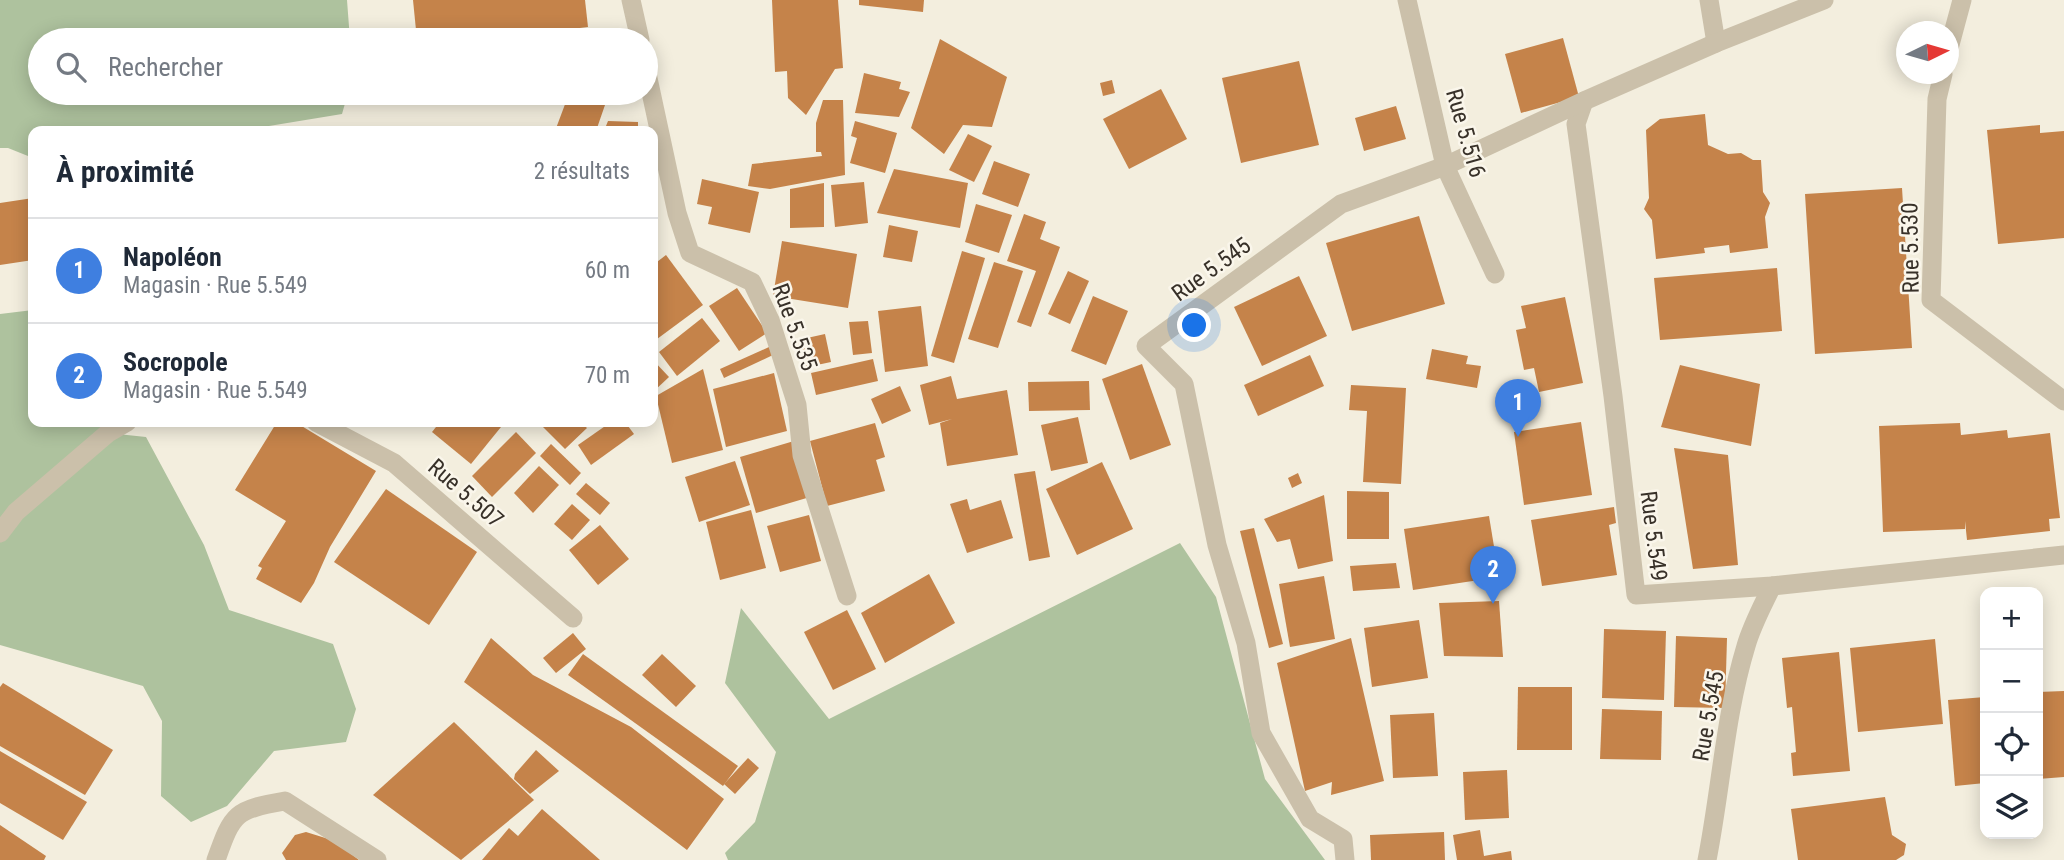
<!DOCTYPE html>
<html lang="fr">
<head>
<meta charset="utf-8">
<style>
  :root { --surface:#fff; --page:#f2f2f3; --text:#1f2937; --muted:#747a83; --line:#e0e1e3; --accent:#b45309 }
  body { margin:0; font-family:"Roboto Condensed",sans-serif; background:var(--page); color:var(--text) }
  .controls { position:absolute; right:21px; bottom:21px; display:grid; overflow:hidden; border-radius:14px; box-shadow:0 4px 18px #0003 }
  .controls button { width:63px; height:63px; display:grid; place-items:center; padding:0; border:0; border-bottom:2px solid var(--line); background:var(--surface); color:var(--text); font:35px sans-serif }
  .compass { position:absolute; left:1896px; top:21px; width:63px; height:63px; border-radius:50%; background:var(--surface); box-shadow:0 4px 18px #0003; rotate:85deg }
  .you { position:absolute; left:1195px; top:326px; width:24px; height:24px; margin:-18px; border:5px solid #fff; border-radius:50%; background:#1a73e8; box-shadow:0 0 0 10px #1a73e833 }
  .badge { display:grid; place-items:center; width:46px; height:46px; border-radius:50%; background:var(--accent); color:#fff; font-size:23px; font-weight:700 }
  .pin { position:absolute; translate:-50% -58px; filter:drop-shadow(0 2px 4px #0008) }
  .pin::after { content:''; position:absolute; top:37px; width:24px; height:21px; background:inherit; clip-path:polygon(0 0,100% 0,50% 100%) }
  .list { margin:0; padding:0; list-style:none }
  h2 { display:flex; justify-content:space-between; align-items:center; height:91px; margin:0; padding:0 28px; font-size:30px }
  h2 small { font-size:23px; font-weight:400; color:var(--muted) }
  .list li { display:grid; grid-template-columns:46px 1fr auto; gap:21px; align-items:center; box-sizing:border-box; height:105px; padding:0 28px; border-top:2px solid var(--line) }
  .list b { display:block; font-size:26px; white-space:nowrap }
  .list p { margin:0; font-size:23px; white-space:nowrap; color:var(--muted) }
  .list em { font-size:23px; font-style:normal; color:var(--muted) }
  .icon { flex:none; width:38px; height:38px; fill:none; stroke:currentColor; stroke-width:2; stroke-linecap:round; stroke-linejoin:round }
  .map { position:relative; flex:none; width:2064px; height:860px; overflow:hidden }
  .search { position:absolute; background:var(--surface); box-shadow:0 4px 18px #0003; left:28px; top:28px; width:630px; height:77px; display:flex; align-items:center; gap:18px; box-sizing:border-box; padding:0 24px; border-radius:38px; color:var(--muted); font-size:26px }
  .panel { position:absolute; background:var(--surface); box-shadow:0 4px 18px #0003; left:28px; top:126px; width:630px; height:301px; border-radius:14px }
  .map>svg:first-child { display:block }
  .green { fill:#aec29e }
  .building { fill:#c5834a }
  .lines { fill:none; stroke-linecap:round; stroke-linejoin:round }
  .minor { stroke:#cbc0aa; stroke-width:19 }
  .labels { text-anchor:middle; stroke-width:5; stroke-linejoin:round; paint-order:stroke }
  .street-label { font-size:23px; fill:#383129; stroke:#faf6eb }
</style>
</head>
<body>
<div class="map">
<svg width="2064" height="860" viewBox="0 0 2064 860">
  <rect width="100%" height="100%" fill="#f3eede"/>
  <g class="green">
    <polygon points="0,0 347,0 350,40 40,40 40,93 348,93 342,114 269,126 262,131 33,131 33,158 8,148 0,148"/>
    <polygon points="33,310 33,422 105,422 108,433 146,437 204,545 229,610 333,644 356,709 346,742 274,751 227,806 191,822 161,796 162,721 143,686 0,645 0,314"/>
    <polygon points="1180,543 1216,597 1265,779 1325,860 728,860 725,853 755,822 776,752 725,683 741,608 829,719"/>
  </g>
  <g class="building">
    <polygon points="413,0 585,0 588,27 480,40 417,40"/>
    <polygon points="772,0 838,0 843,68 835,69 806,115 788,98 787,71 775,72"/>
    <polygon points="859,0 924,0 923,12 859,5"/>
    <polygon points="1563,38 1579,97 1521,113 1505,54"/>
    <polygon points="940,39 1007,77 992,127 963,125 944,154 911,128"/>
    <polygon points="1299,61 1319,145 1241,163 1222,78"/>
    <polygon points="864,73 901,82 899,89 910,92 899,117 855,113"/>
    <polygon points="1112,80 1115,93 1103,96 1100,83"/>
    <polygon points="1161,89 1187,139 1129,169 1103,119"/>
    <polygon points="563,93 599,93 601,103 605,105 596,131 555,131 567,99 563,98"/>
    <polygon points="823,100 843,100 845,175 770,189 748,186 752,164 822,156 821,152 816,152 816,123"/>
    <polygon points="1396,106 1406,139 1364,151 1355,118"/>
    <polygon points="1705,114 1708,145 1728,154 1741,153 1753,160 1761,160 1763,192 1770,203 1765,217 1768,248 1730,253 1729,245 1704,248 1705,253 1656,259 1652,220 1644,209 1649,198 1646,130 1660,119"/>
    <polygon points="608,121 638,122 638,131 604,131"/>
    <polygon points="855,121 897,133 885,173 850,163 857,138 851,136"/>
    <polygon points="2040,125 2040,133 2064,131 2064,238 1998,244 1987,130"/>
    <polygon points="968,134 992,146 974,182 949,170"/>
    <polygon points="994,161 1030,174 1018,207 982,194"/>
    <polygon points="894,169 968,183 960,228 877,213"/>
    <polygon points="702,179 759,192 750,233 708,224 712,207 697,204"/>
    <polygon points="864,182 868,223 835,227 831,185"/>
    <polygon points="824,183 824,227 790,228 790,189"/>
    <polygon points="1902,188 1912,348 1815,354 1805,194"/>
    <polygon points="33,198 33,260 0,265 0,203"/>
    <polygon points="976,204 1012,215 999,253 965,242"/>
    <polygon points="1024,214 1046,222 1040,239 1060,247 1031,327 1017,322 1036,271 1007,261"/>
    <polygon points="1419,216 1445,304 1352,331 1326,243"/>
    <polygon points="889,225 918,231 912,262 883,257"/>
    <polygon points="782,241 857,254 848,308 773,296"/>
    <polygon points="962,251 985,258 954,363 931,356"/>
    <polygon points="666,255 703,305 653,342 653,265"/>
    <polygon points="994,262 1023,271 998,348 968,339"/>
    <polygon points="1777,268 1782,331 1660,340 1654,278"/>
    <polygon points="1068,271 1089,281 1070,324 1048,314"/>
    <polygon points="1299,276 1327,336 1262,366 1234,307"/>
    <polygon points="737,288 767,333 739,351 709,306"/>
    <polygon points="1093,296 1128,311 1106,365 1071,351"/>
    <polygon points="1565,297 1583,383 1539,392 1534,368 1524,370 1516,330 1526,328 1521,306"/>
    <polygon points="921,306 928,366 885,372 878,311"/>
    <polygon points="702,318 720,341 677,376 659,352"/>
    <polygon points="868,321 872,353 853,355 849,322"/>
    <polygon points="825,334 831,362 803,368 798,340"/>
    <polygon points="769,347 773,355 724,378 720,369"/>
    <polygon points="1432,349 1468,356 1466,364 1481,366 1477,388 1426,379"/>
    <polygon points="1310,355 1324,386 1258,416 1244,385"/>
    <polygon points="873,359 878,381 816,395 811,373"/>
    <polygon points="653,360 669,377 653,392"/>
    <polygon points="1142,364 1171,445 1130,460 1102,379"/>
    <polygon points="1680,365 1760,384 1751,446 1661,427"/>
    <polygon points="703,369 723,450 672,463 656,396"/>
    <polygon points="774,373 787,431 726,447 713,389"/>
    <polygon points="951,376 957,399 1007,390 1018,455 947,466 940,423 952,419 929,425 920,385"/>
    <polygon points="1089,381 1090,410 1029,411 1028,382"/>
    <polygon points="1351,385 1406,388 1401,484 1363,482 1367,411 1349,410"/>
    <polygon points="900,386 911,411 882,424 871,399"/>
    <polygon points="1078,417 1088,463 1051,471 1041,425"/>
    <polygon points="277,422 295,422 376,471 330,547 314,583 301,603 256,579 262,568 258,566 286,521 235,490"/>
    <polygon points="440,422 495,422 501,427 471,464 432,432"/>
    <polygon points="533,422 581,422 587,428 565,449 541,425 538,427"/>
    <polygon points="611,422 625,422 634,434 591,465 578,445"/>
    <polygon points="1581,422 1592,495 1524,505 1514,432"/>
    <polygon points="875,423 885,457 876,460 885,491 827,506 810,441"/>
    <polygon points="1960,423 1961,435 2007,430 2008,438 2050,433 2060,518 2049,519 2050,531 1967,540 1965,521 1965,529 1883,532 1879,426"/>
    <polygon points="516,432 536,453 492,497 472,476"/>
    <polygon points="794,441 810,497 756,513 740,457"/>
    <polygon points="551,444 581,473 570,485 540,456"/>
    <polygon points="1674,448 1728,455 1738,565 1693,569"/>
    <polygon points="735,461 750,505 699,522 685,477"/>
    <polygon points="1102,462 1133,529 1077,555 1046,489"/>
    <polygon points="539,466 559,485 533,513 514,493"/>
    <polygon points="1035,471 1050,557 1029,561 1014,474"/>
    <polygon points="1298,473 1302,483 1292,488 1288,478"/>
    <polygon points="586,483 610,503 600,515 576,494"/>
    <polygon points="386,489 477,552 429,625 334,562"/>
    <polygon points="1347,491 1389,492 1389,539 1347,539"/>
    <polygon points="1324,495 1333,561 1298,569 1290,539 1277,542 1264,519"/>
    <polygon points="967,499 970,510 1001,500 1013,538 967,553 950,504"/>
    <polygon points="572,504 590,520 572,540 554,524"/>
    <polygon points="1614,507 1616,523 1609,525 1617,575 1542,586 1531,520"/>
    <polygon points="751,510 766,568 720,580 706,522"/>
    <polygon points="809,515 821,561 780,572 767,526"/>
    <polygon points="1489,516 1499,577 1413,590 1404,529"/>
    <polygon points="600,525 629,559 598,585 569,550"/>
    <polygon points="1254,528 1283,644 1269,648 1240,531"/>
    <polygon points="1396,563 1400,588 1353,591 1350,566"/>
    <polygon points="929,574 955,623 885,663 861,613"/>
    <polygon points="1324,576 1335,639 1290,647 1279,584"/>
    <polygon points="1499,601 1503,657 1444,656 1439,603"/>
    <polygon points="847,610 876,669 833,690 804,632"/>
    <polygon points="1419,620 1428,678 1372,687 1364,628"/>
    <polygon points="1604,629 1666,631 1664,700 1602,698"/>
    <polygon points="573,633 586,649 556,673 543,658"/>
    <polygon points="1676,636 1727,638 1725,708 1674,707"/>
    <polygon points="491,638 533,675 631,727 724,799 687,850 464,682"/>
    <polygon points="1351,638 1384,781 1331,795 1332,782 1305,791 1277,663"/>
    <polygon points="1935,639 1943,724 1858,732 1850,648"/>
    <polygon points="1839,652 1850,771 1793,776 1791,753 1796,752 1792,707 1787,708 1782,658"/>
    <polygon points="583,654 738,766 723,786 568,675"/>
    <polygon points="662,654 696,686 676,707 642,675"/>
    <polygon points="3,683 113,750 85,795 0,746 0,687"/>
    <polygon points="1518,687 1572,687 1572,750 1517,750"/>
    <polygon points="2064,691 2064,777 2038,779 2038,692"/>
    <polygon points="1985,697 1985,783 1955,786 1948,700"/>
    <polygon points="1602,709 1662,711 1661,760 1600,759"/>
    <polygon points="1434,713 1438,776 1393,778 1390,715"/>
    <polygon points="454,722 534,800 461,860 373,795"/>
    <polygon points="536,750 559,771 530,794 514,779 515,774"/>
    <polygon points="0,751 87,802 63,840 0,803"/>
    <polygon points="748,758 759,768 735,794 724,784"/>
    <polygon points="1507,770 1509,818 1465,820 1463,772"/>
    <polygon points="1885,797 1892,835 1906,844 1904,855 1896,860 1798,860 1791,809"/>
    <polygon points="542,809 600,860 482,860 509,828 518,836"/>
    <polygon points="0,825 46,856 44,860 0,860"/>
    <polygon points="1480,830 1484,856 1511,851 1512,860 1457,860 1453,835"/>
    <polygon points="306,832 335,841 359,860 286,860 282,853 295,835"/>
    <polygon points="1444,832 1445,860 1371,860 1370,835"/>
  </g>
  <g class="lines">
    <g class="minor">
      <polyline points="631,0 640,40"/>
      <polyline points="1407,0 1445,166 1495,274"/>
      <polyline points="1709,0 1716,43"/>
      <polyline points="1948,52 1962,0"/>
      <polyline points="646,69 677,213 690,253 752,282 770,320 797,405 802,455 847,596"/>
      <polyline points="1943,74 1937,99 1931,300 2064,401"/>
      <polyline points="1584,101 1576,124 1613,396 1636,595 1772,586 2064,555"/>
      <polyline points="316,422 394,463 573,618"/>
      <polyline points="0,533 16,512 108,433 127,422"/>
      <path d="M216,860C233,812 235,810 285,801L377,860"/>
      <polyline points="1345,860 1343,839 1310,819 1261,733 1246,643 1217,545 1184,384 1146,346 1341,204 1445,166 1584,101 1716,43 1824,0"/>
      <path d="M1707,860C1721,789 1725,715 1746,646C1752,625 1763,605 1772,586"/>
    </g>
  </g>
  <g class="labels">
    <g class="street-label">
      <text transform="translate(1466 133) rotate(74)" y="8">Rue 5.516</text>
      <text transform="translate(1910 248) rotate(-91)" y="8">Rue 5.530</text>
      <text transform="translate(1211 269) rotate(-36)" y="8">Rue 5.545</text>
      <text transform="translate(795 327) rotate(70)" y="8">Rue 5.535</text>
      <text transform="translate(466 493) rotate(41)" y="8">Rue 5.507</text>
      <text transform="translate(1654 536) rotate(83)" y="8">Rue 5.549</text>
      <text transform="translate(1708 716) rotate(-80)" y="8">Rue 5.545</text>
    </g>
  </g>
</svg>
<div class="controls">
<button>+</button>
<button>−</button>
<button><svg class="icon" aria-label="locate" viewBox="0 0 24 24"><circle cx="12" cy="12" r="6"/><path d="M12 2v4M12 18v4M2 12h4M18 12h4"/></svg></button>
<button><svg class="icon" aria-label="layers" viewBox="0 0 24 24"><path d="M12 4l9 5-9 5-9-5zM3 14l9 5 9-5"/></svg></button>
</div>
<svg class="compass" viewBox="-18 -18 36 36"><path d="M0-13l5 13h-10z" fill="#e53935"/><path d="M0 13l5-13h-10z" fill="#747a83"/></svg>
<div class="you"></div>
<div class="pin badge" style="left:1518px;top:437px;background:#3f7fe0">1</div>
<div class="pin badge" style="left:1493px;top:604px;background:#3f7fe0">2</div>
<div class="search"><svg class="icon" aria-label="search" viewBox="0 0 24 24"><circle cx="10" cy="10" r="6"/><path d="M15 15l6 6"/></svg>Rechercher</div>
<section class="panel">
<h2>À proximité<small>2 résultats</small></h2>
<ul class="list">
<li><span class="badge" style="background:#3f7fe0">1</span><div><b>Napoléon</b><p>Magasin · Rue 5.549</p></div><em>60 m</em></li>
<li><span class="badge" style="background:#3f7fe0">2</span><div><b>Socropole</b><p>Magasin · Rue 5.549</p></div><em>70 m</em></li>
</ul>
</section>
</div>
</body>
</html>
